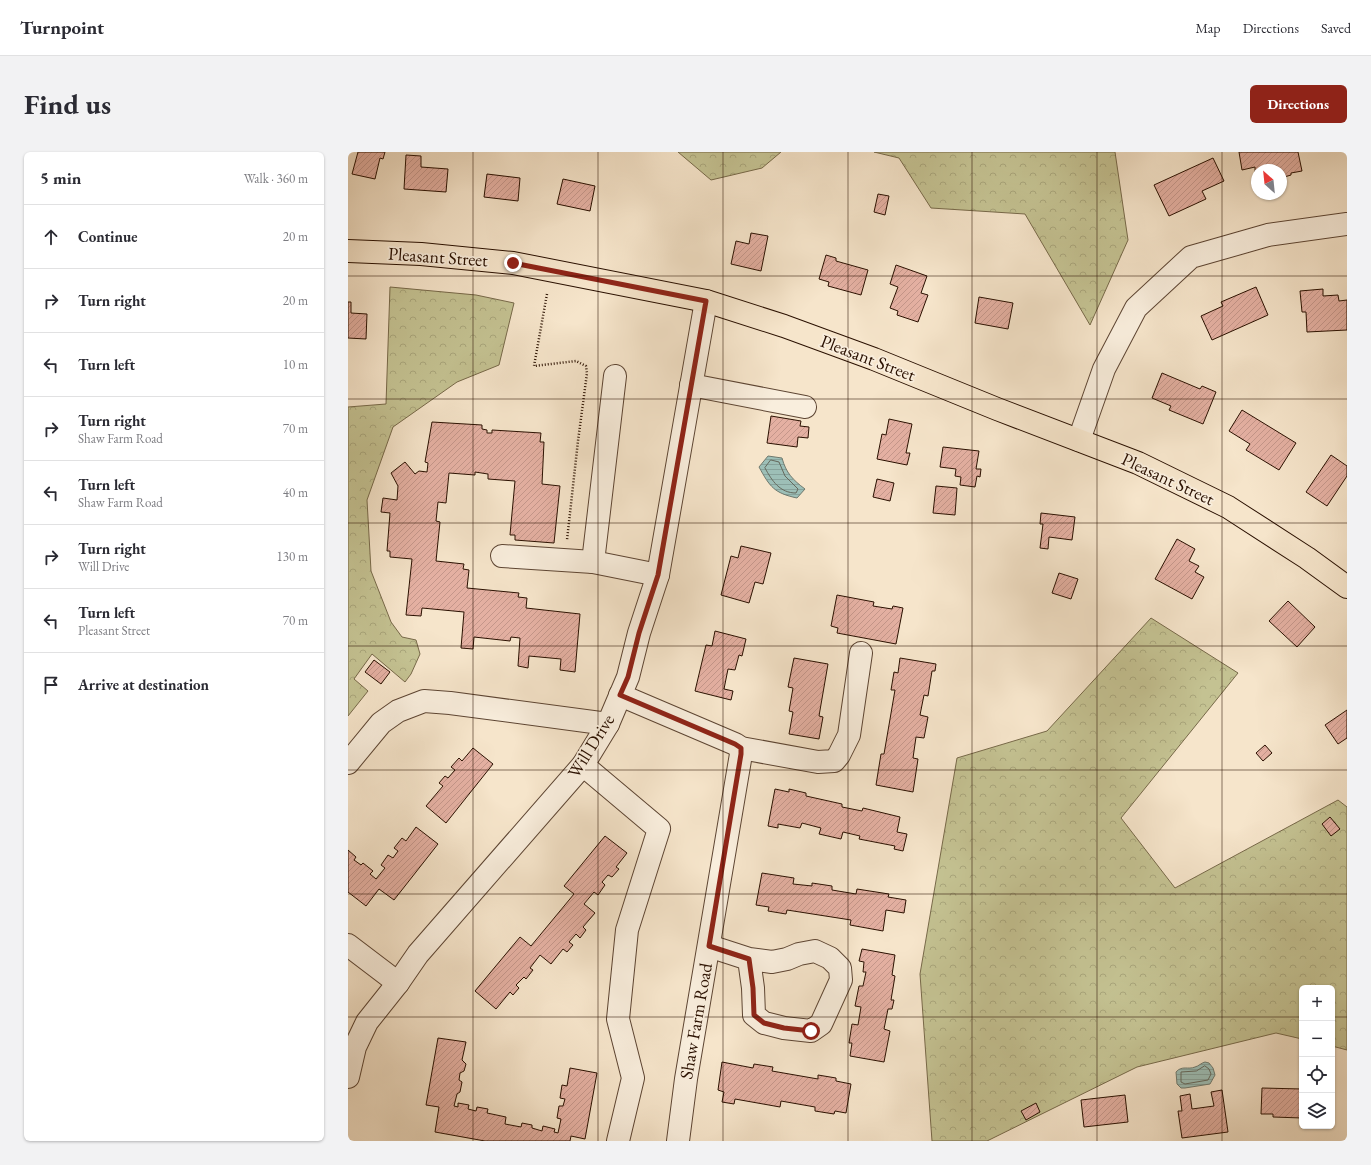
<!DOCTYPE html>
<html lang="en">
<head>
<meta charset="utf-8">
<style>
  :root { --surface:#fff; --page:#f2f2f3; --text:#2b2b33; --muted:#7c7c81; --line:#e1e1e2; --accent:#8f2418 }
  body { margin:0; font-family:"EB Garamond",serif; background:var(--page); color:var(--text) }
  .controls { position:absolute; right:12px; bottom:12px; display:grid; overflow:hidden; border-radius:6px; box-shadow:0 1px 3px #0004 }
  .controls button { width:36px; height:36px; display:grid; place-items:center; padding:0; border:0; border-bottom:1px solid var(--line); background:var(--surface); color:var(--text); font:20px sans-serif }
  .compass { position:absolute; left:903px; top:12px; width:36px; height:36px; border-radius:50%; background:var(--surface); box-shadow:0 1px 3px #0004; rotate:333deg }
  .stop { position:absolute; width:12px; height:12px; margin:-9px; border:3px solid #8f2418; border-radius:50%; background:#fff }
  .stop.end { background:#8f2418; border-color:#fff; box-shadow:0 1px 4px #0008 }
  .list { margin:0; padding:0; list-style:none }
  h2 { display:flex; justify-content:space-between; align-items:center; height:52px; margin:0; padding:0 16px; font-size:17px }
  h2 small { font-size:13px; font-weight:400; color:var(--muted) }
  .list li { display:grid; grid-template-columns:26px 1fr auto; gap:12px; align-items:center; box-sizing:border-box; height:64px; padding:0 16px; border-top:1px solid var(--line) }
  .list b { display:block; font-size:15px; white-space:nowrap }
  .list p { margin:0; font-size:13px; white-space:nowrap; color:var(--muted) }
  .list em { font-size:13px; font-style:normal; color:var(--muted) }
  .icon { flex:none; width:22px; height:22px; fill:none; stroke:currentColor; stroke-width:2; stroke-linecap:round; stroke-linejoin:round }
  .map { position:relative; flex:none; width:999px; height:989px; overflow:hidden; border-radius:6px }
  header { display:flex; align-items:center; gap:24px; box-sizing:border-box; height:56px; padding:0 20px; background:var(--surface); border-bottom:1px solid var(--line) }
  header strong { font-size:19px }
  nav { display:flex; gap:22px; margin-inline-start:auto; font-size:14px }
  .intro { display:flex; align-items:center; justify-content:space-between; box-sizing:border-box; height:96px; padding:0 24px }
  h1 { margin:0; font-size:28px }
  .button { padding:10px 18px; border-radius:6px; background:var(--accent); color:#fff; font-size:14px; font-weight:700 }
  main { display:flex; gap:24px; padding:0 24px }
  aside { flex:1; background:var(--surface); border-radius:6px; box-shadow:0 1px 3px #0004 }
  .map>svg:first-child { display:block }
  .forest { fill:url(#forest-crowns); stroke:#776949 }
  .water { fill:url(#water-rules); stroke:#6f796e }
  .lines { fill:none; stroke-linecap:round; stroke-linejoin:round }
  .shore { stroke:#64685c; stroke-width:1 }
  .building { fill:url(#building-hatch); stroke:#2a1000 }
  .minor-casing { stroke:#5d4533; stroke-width:24 }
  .major-casing { stroke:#2a1000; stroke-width:24 }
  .path { stroke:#2a1000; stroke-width:2.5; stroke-dasharray:1 2; stroke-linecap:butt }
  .minor { stroke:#f9eedd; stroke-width:22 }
  .major { stroke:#f6e5cb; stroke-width:22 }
  .route { stroke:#8f2418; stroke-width:5 }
  .grid { fill:none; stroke:#2a1000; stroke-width:1; stroke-opacity:0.55 }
  .labels { text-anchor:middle; stroke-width:3.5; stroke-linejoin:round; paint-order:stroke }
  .street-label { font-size:18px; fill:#2a1000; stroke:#f9eedd }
</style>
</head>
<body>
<header>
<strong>Turnpoint</strong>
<nav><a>Map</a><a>Directions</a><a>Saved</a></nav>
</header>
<div class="intro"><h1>Find us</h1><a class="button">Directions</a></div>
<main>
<aside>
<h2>5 min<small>Walk · 360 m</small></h2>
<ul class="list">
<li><svg class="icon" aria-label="ahead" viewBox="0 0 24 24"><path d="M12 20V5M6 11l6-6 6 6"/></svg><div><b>Continue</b></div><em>20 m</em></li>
<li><svg class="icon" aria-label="right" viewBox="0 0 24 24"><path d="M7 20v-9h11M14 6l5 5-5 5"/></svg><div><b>Turn right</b></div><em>20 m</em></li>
<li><svg class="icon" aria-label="left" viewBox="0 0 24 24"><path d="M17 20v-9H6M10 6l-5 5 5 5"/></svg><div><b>Turn left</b></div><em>10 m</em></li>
<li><svg class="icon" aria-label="right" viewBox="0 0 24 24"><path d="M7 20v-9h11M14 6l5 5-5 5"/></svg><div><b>Turn right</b><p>Shaw Farm Road</p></div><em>70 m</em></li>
<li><svg class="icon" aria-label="left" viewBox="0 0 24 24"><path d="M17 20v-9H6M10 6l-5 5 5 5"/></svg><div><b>Turn left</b><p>Shaw Farm Road</p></div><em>40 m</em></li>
<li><svg class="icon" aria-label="right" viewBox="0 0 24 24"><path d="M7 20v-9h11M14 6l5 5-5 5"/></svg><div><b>Turn right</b><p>Will Drive</p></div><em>130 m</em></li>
<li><svg class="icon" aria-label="left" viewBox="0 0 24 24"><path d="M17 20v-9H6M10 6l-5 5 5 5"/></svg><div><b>Turn left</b><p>Pleasant Street</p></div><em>70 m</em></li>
<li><svg class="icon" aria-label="arrive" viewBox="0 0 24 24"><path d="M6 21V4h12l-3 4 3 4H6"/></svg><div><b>Arrive at destination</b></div></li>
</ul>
</aside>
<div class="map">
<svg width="999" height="989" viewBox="0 0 999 989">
  <defs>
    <pattern id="forest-crowns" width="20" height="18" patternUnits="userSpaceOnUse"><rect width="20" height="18" fill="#c4c292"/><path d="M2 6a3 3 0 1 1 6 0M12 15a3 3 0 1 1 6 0" fill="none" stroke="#a9a67c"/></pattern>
    <pattern id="water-rules" width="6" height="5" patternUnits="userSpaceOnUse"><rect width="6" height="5" fill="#9dbfb7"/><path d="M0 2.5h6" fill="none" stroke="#87a39c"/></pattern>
    <pattern id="building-hatch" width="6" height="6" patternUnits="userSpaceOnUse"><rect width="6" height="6" fill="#e4b0a2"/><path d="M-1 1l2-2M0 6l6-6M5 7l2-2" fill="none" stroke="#c4968a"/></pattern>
  </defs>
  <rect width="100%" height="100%" fill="#f6e5cb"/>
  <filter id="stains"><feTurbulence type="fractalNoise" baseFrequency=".005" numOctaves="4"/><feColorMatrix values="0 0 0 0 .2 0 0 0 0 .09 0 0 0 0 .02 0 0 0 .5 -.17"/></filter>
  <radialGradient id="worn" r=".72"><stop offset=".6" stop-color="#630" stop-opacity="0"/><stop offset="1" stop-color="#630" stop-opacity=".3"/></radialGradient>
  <g class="forest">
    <polygon points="330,0 433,0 414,16 363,28"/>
    <polygon points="526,0 767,0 780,88 742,173 677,62 583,56 551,6"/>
    <polygon points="42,135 128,143 166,151 151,213 109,230 45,275 19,348 23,419 43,470 54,485 68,488 72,502 63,522 57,530 24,502 6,527 20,539 0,564 0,255 38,252"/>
    <polygon points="803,466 890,521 773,666 827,736 990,648 999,655 999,898 984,894 984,836 954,836 954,887 928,881 789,915 639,989 584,989 572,822 609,606 699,579"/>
  </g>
  <g class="water">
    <path d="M420,304L434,306C438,321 445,328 457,337L449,346C426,341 422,335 411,315Z"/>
    <path d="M857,910L861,911L865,916L867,923L862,932L837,936H833L829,932L828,920C834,913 840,918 847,915C851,914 853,911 857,910Z"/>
  </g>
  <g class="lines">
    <g class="shore">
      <path d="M423,308L431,310L437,324L450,337L448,341C432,341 424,329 417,316Z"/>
      <polygon points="857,914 861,917 863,922 860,928 837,932 833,930 833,920 848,919"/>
    </g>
  </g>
  <g class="building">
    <polygon points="10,0 37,0 35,7 32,6 27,27 4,22"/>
    <polygon points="891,0 950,0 954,19 943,21 943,23 933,26 933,18 928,18 928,16 909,18 909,20 907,20 907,15 894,18"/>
    <polygon points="58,3 73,4 73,15 100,17 98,40 56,37"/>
    <polygon points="865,6 876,29 854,39 858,47 821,64 806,33"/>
    <polygon points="139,22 172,26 170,49 136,45"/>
    <polygon points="215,27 247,34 242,59 209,52"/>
    <polygon points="530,42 541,44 537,63 526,60"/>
    <polygon points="403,81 420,84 413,119 383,112 388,89 401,92"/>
    <polygon points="478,103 488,106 488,109 520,118 513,143 480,134 481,130 471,127"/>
    <polygon points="548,113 579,124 573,141 580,143 570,170 549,163 550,159 542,156 550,135 542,132"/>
    <polygon points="908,135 920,163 864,188 853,164 875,154 873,150"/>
    <polygon points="975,137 975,144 990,143 991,149 999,148 999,178 959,180 958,160 954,160 952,139"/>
    <polygon points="631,145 665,151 660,177 627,171"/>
    <polygon points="0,150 3,150 3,161 19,162 18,187 0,186"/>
    <polygon points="814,221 852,237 854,234 868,240 855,272 821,258 823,254 804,246"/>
    <polygon points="894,258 948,291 931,318 898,298 902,292 881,279"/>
    <polygon points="423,264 453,269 452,274 461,275 460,286 450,285 449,295 419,291"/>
    <polygon points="541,267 564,272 558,301 562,301 559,313 529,307 534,282 538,283"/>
    <polygon points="84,270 134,273 134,277 139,278 139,281 144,281 144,278 193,281 192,290 196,290 194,332 212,334 206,391 167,388 167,383 162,383 167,329 140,327 140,322 127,320 127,323 101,321 98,351 90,350 88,369 92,370 88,409 116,412 115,417 121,418 119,436 171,441 170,445 179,446 178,456 232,462 227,520 212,518 213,507 181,504 180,516 170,514 172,486 163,485 162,489 126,485 125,497 113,496 116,460 74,456 73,464 58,463 64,407 42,405 42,399 39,399 42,361 33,360 35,346 49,348 50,334 43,321 57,310 67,322 71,319 79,320 80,311 77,310"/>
    <polygon points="595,295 631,299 628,317 633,317 632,325 629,324 627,335 612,333 613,325 607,324 608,317 592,315"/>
    <polygon points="983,303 999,314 999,324 979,354 958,340"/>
    <polygon points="529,327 546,331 542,349 525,345"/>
    <polygon points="588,334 609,336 607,363 585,361"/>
    <polygon points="693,361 727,365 724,388 701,385 700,397 692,396 695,372 692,372"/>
    <polygon points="829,387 847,397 841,409 851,414 847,420 856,425 844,447 807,427"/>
    <polygon points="393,394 423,401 415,432 407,430 401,451 373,443 383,404 390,406"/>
    <polygon points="711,421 730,427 723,447 704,441"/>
    <polygon points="489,443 526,450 525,454 544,457 545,454 555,456 548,492 489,481 490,476 483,474"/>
    <polygon points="940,449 967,475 949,495 921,469"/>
    <polygon points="367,479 398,487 394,504 391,503 387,518 380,517 376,537 385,539 383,548 347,539 358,493 364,494"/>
    <polygon points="446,506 480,512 471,564 475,565 471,587 441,582 445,560 441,559 445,536 440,535"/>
    <polygon points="552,506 588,512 587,519 584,519 580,544 576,543 572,563 580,565 576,586 568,585 565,606 570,607 565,640 528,633 533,602 536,602 547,538 543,538 546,520 550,521"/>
    <polygon points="26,508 42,520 33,532 17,520"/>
    <polygon points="999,558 999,586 990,592 977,573"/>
    <polygon points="917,593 924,601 915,609 908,601"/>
    <polygon points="125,596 145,612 98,671 78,654 95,634 91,631 97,624 100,626 107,618 103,615 111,606 114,609"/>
    <polygon points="427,637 441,640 441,637 458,641 458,644 494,652 494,655 514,659 515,656 552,665 549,680 559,682 555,699 546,697 547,694 511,687 512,684 495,680 493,687 471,682 473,676 454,671 452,676 430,672 430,676 420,674"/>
    <polygon points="982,665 992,677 983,684 974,672"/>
    <polygon points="68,675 90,692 46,748 31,737 18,754 0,740 0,698 8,705 6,708 13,713 15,711 25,719 22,722 28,727 37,716 33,713 40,703 45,706 50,699 46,696 54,686 58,689"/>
    <polygon points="257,684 279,701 268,715 271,717 264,725 260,723 254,730 257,733 250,743 246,740 236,752 247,761 235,775 238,778 232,786 228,782 221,790 225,793 219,800 215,797 203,812 192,803 182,816 185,818 178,827 176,825 168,833 171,836 165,843 162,840 148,857 127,839 172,785 183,794 226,742 216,734"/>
    <polygon points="414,721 446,726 445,732 464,734 464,731 484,734 484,738 508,742 509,737 541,742 540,745 558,748 556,761 538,758 535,779 502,773 503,768 439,758 438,762 420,759 421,755 408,753"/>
    <polygon points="514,797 547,803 544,823 547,824 543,848 546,848 544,857 540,857 536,877 542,879 536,910 502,904 504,891 501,891 504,872 510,873 513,855 507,854 511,834 515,834 518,820 515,820 516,810 511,809"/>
    <polygon points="90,886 118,890 114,908 118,912 116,919 112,921 111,928 114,930 112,940 109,942 106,954 110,955 110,951 121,953 120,957 128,959 129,955 140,957 139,961 158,965 157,972 173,975 174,971 184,973 184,976 194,979 195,974 207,977 206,980 210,981 213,967 209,966 211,954 215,954 217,947 212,946 214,933 219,934 222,916 249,921 237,987 223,984 222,989 137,989 87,980 91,955 78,953"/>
    <polygon points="374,910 405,916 406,912 425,915 424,919 470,927 470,923 488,926 488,929 503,932 498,961 487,959 486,962 467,959 467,955 433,949 432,955 387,947 386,952 374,950 376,940 370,938"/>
    <polygon points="914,936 954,937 954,966 925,965 925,962 913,962"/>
    <polygon points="874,938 880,980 834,986 830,959 834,959 832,944 842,942 844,957 866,954 863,940"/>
    <polygon points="777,943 780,970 736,975 733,948"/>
    <polygon points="688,951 692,960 678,968 673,959"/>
  </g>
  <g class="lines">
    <g class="minor-casing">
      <g id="minor">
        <polyline points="343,233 457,255"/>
        <polyline points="731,288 756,217 788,156 843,105 920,83 999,72"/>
        <polyline points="154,404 245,410 310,423"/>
        <polyline points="245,410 267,224"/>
        <polyline points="272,543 387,592 393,596 470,610 486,609 491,603 501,583 513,501"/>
        <polyline points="0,611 33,571 50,559 76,549 102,551 260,572"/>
        <polyline points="235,613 311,677 279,778 270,867 285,926 270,989"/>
        <polyline points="0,793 50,831"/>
        <polyline points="361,794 401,807 405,836 406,863 416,871 436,876 463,879 473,872 493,828 492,816 482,806 467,799 451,802 439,807 424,810 401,807"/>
        <polyline points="0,925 7,895 19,870 50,831 70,802 235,613 260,572 280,525 291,481 310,423 358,149"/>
        <polyline points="330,989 338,927 393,602 393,596"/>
      </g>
    </g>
    <g class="major-casing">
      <polyline id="major" points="0,99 73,102 165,111 358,149 436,174 526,207 649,257 790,311 880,355 959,406 999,435"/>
    </g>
    <polyline class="path" points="199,142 186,214 228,209 238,214 239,221 230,289 219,388"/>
    <use href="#minor" class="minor"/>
    <use href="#major" class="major"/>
  </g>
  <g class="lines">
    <polyline class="route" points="165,111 358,149 310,423 291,481 280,525 272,543 387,592 393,596 393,602 361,794 401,807 405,836 406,863 416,871 436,876 463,879"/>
  </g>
  <path class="grid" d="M125,0V989M250,0V989M375,0V989M500,0V989M624,0V989M749,0V989M874,0V989M0,124H999M0,247H999M0,371H999M0,494H999M0,618H999M0,742H999M0,865H954M984,865H999"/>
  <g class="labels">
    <g class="street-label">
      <text transform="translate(90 105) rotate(4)" y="6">Pleasant Street</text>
      <text transform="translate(520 206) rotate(21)" y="6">Pleasant Street</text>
      <text transform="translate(820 327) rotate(25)" y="6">Pleasant Street</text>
      <text transform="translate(243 594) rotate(-58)" y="6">Will Drive</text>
      <text transform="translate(348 869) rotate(-80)" y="6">Shaw Farm Road</text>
    </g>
  </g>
  <rect width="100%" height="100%" filter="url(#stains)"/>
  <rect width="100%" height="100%" fill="url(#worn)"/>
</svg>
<div class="controls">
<button>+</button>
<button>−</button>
<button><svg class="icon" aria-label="locate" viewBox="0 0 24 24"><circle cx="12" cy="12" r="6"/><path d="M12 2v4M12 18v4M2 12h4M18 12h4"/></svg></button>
<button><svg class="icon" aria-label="layers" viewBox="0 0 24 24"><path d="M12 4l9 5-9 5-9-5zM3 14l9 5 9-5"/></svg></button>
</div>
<svg class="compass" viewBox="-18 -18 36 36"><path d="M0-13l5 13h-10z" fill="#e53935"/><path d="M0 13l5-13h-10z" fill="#7c7c81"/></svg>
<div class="stop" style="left:463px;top:879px"></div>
<div class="stop end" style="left:165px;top:111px"></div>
</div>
</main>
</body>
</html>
